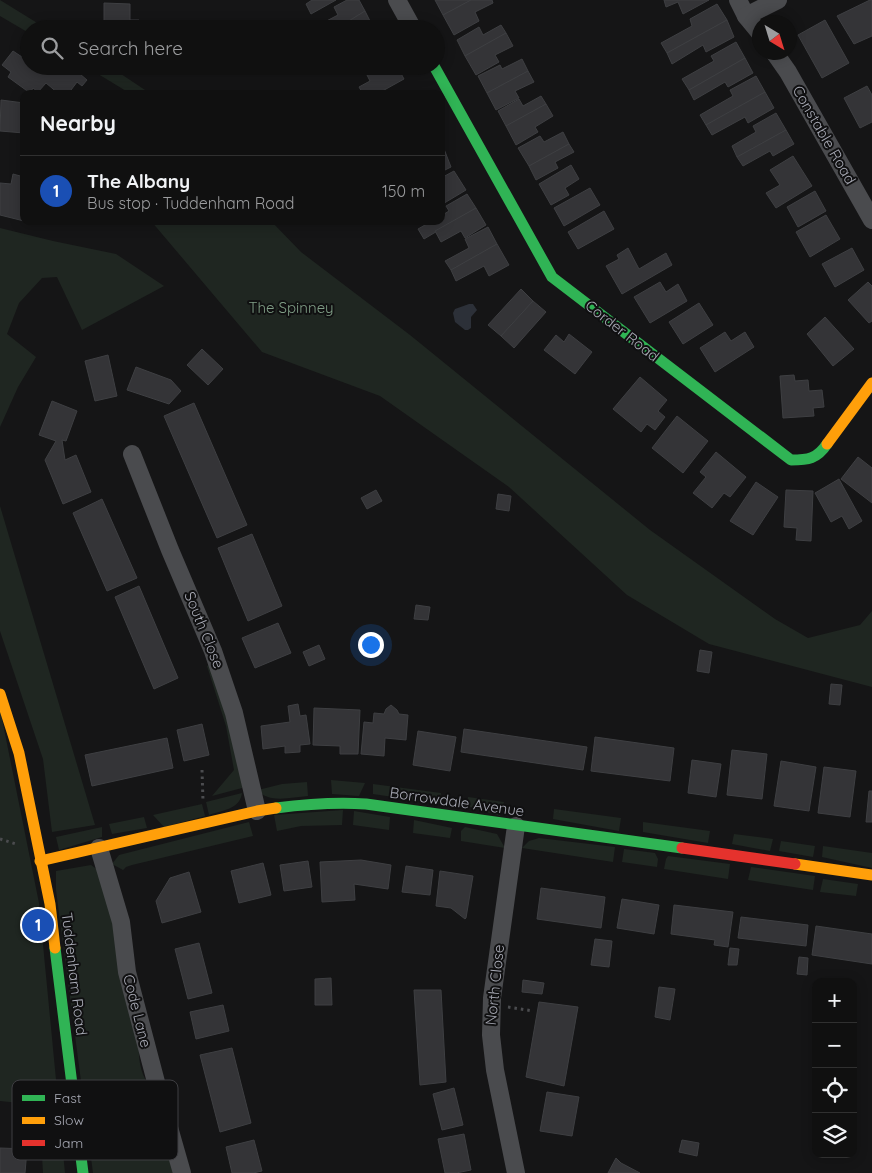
<!DOCTYPE html>
<html lang="en">
<head>
<meta charset="utf-8">
<style>
  :root { --surface:#101010; --page:#191919; --text:#f1f3f6; --muted:#9c9d9f; --line:#303030; --accent:#75767d }
  body { margin:0; font-family:Quicksand,sans-serif; background:var(--page); color:var(--text) }
  .controls { position:absolute; right:15px; bottom:15px; display:grid; overflow:hidden; border-radius:10px; box-shadow:0 2px 12px #0003 }
  .controls button { width:45px; height:45px; display:grid; place-items:center; padding:0; border:0; border-bottom:1px solid var(--line); background:var(--surface); color:var(--text); font:25px sans-serif }
  .compass { position:absolute; left:752px; top:15px; width:45px; height:45px; border-radius:50%; background:var(--surface); box-shadow:0 2px 12px #0003; rotate:142deg }
  .you { position:absolute; left:370px; top:644px; width:18px; height:18px; margin:-12px; border:4px solid #fff; border-radius:50%; background:#1a73e8; box-shadow:0 0 0 8px #1a73e833 }
  .badge { display:grid; place-items:center; width:32px; height:32px; border-radius:50%; background:var(--accent); color:#fff; font-size:16px; font-weight:700 }
  .pin { position:absolute; translate:-50% -50%; border:2px solid #fff; box-shadow:0 1px 5px #0006 }
  .list { margin:0; padding:0; list-style:none }
  h2 { display:flex; justify-content:space-between; align-items:center; height:65px; margin:0; padding:0 20px; font-size:21px }
  h2 small { font-size:16px; font-weight:400; color:var(--muted) }
  .list li { display:grid; grid-template-columns:32px 1fr auto; gap:15px; align-items:center; box-sizing:border-box; height:70px; padding:0 20px; border-top:1px solid var(--line) }
  .list b { display:block; font-size:19px; white-space:nowrap }
  .list p { margin:0; font-size:16px; white-space:nowrap; color:var(--muted) }
  .list em { font-size:16px; font-style:normal; color:var(--muted) }
  .icon { flex:none; width:28px; height:28px; fill:none; stroke:currentColor; stroke-width:2; stroke-linecap:round; stroke-linejoin:round }
  .map { position:relative; flex:none; width:872px; height:1173px; overflow:hidden }
  .search { position:absolute; background:var(--surface); box-shadow:0 2px 12px #0003; left:20px; top:20px; width:425px; height:55px; display:flex; align-items:center; gap:12px; box-sizing:border-box; padding:0 18px; border-radius:28px; color:var(--muted); font-size:19px }
  .panel { position:absolute; background:var(--surface); box-shadow:0 2px 12px #0003; left:20px; top:90px; width:425px; height:135px; border-radius:10px }
  .map>svg:first-child { display:block }
  .green { fill:#1f2621 }
  .water { fill:#2c3038 }
  .building { fill:#343437; stroke:#3e3f42 }
  .lines { fill:none; stroke-linecap:round; stroke-linejoin:round }
  .path { stroke:#4b4c4f; stroke-width:3; stroke-dasharray:2.5 4; stroke-linecap:butt }
  .street { stroke:#4a4b4e; stroke-width:18 }
  .fast { stroke:#30b455; stroke-width:11 }
  .slow { stroke:#ff9f0a; stroke-width:11 }
  .jam { stroke:#e5322d; stroke-width:11 }
  .labels { text-anchor:middle; stroke-width:4; stroke-linejoin:round; paint-order:stroke }
  .street-label { font-size:15px; fill:#a8aab5; stroke:#101011 }
  .park-label { font-size:15px; fill:#809f87; stroke:#101011 }
  .key { fill:#101011; stroke:#3e3e42; stroke-width:1 }
  .key-label { font-size:14px; fill:#a8aab5 }
</style>
</head>
<body>
<div class="map">
<svg width="872" height="1173" viewBox="0 0 872 1173">
  <rect width="100%" height="100%" fill="#151516"/>
  <g class="green">
    <polygon points="0,0 47,29 29,29 29,33 0,16"/>
    <polygon points="85,66 109,66 151,94 131,94"/>
    <polygon points="151,221 271,221 301,252 410,335 650,530 775,619 808,638 860,625 872,611 872,687 709,644 627,595 509,487 380,396 262,352"/>
    <polygon points="0,228 53,241 116,254 164,286 82,330 57,277 42,278 19,303 7,334 36,357 18,387 0,427"/>
    <polygon points="0,506 95,825 52,832 43,759 0,631"/>
    <polygon points="211,664 220,689 242,778 242,788 212,796 234,770 226,726 207,666"/>
    <polygon points="0,709 39,903 65,1173 43,1173 39,1105 0,1101"/>
    <polygon points="331,780 365,783 359,796 332,794"/>
    <path d="M307,782L308,796C292,797 268,804 258,790L282,784Z"/>
    <polygon points="373,784 441,793 440,804 373,794"/>
    <path d="M242,793C240,809 223,810 209,815L206,802Z"/>
    <polygon points="468,797 504,802 500,816 467,806"/>
    <polygon points="202,804 205,816 164,827 153,815"/>
    <polygon points="554,809 621,818 619,831 553,819"/>
    <polygon points="343,810 342,825 301,826 277,831 274,815"/>
    <polygon points="354,811 390,817 389,830 353,825"/>
    <polygon points="144,817 147,828 112,834 109,824"/>
    <polygon points="414,820 452,828 450,838 413,833"/>
    <polygon points="249,822 253,836 132,865 126,867 123,870 112,864 119,855"/>
    <polygon points="643,822 710,831 708,843 643,832"/>
    <polygon points="102,827 102,837 59,850 56,837"/>
    <polygon points="465,827 497,834 505,848 461,841 461,831"/>
    <polygon points="734,834 773,839 770,851 732,844"/>
    <polygon points="539,838 615,847 613,862 522,848 529,841"/>
    <polygon points="781,841 815,846 813,857 779,851"/>
    <polygon points="823,846 872,853 872,868 822,857"/>
    <polygon points="624,849 655,853 658,859 657,867 622,862"/>
    <polygon points="668,856 730,864 728,879 664,869 666,859"/>
    <path d="M91,865L102,873L139,1041C138,1059 140,1075 152,1090L176,1173H93L56,890V871Z"/>
    <polygon points="751,867 815,876 813,890 748,880"/>
    <polygon points="823,879 858,884 856,896 820,892"/>
  </g>
  <polygon class="water" points="469,304 473,304 477,310 471,317 471,328 468,330 465,330 455,322 453,313 455,309"/>
  <g class="building">
    <polygon points="312,0 336,0 311,14 306,4"/>
    <polygon points="347,0 359,0 365,11 336,29 316,29 315,27 338,15 334,7"/>
    <polygon points="435,0 471,0 443,15"/>
    <polygon points="471,0 492,0 493,3 475,12 479,21 454,35 443,15"/>
    <polygon points="664,0 709,0 683,14 678,2 666,7"/>
    <polygon points="870,0 872,0 872,36 854,44 837,16"/>
    <polygon points="104,3 130,4 130,20 139,20 138,29 141,29 104,29"/>
    <polygon points="717,4 727,20 667,53 661,43 692,26 690,19"/>
    <polygon points="365,11 374,29 336,29"/>
    <polygon points="727,20 734,37 706,52 703,45 672,64 667,53"/>
    <polygon points="825,20 849,63 822,78 798,35"/>
    <polygon points="501,25 506,33 465,56 457,40 479,27 483,35"/>
    <polygon points="506,33 513,46 495,55 499,62 476,75 465,56"/>
    <polygon points="736,42 745,58 689,90 682,79 714,61 711,56"/>
    <polygon points="13,51 22,57 26,53 29,56 29,66 60,66 69,73 73,68 87,80 82,86 77,82 68,94 59,94 46,83 38,92 33,88 30,93 8,77 11,72 2,65"/>
    <polygon points="745,58 753,73 728,87 725,82 694,100 689,90"/>
    <polygon points="522,59 528,71 487,93 478,76 500,65 502,69"/>
    <polygon points="348,66 378,66 366,73 362,67 351,72"/>
    <polygon points="378,66 394,66 395,69 398,68 404,79 377,94 363,94 359,87 370,81 366,73"/>
    <polygon points="528,71 534,82 515,91 519,98 496,110 487,93"/>
    <polygon points="756,76 765,92 706,125 700,115 733,96 730,90"/>
    <polygon points="867,86 872,95 872,122 860,128 844,98"/>
    <polygon points="765,92 774,108 748,123 745,117 712,135 706,125"/>
    <polygon points="541,96 546,104 506,126 498,111 519,99 523,106"/>
    <polygon points="1,100 24,103 24,133 0,131"/>
    <polygon points="546,104 553,116 535,127 538,132 516,145 506,126"/>
    <polygon points="776,113 786,130 737,157 732,146 756,132 753,126"/>
    <polygon points="786,130 794,144 773,156 770,151 743,166 737,157"/>
    <polygon points="563,132 569,144 529,166 518,148 540,136 544,142"/>
    <polygon points="569,144 574,152 555,162 558,168 536,180 529,166"/>
    <polygon points="444,149 451,167 441,172 441,151"/>
    <polygon points="793,156 812,186 776,208 766,193 780,185 770,170"/>
    <polygon points="571,165 579,179 565,188 569,195 551,205 539,184"/>
    <polygon points="454,171 466,190 441,205 441,178"/>
    <polygon points="13,174 24,177 24,221 0,215 0,183 11,184"/>
    <polygon points="590,188 600,205 564,226 554,208"/>
    <polygon points="815,191 826,211 798,227 787,207"/>
    <polygon points="467,194 476,208 424,239 418,229 432,221 441,221 441,216 449,211 446,206"/>
    <polygon points="476,208 486,225 465,238 461,231 441,242 435,231"/>
    <polygon points="604,211 614,229 578,249 568,232"/>
    <polygon points="826,215 840,239 810,257 796,232"/>
    <polygon points="488,227 497,244 451,270 445,261 469,248 465,239"/>
    <polygon points="497,244 509,265 489,276 484,266 456,281 451,270"/>
    <polygon points="628,248 639,269 666,253 672,265 622,294 606,266 619,259 617,255"/>
    <polygon points="852,248 864,270 835,287 822,264"/>
    <polygon points="660,282 666,292 678,284 687,301 650,323 634,297"/>
    <polygon points="868,282 872,286 872,321 869,323 848,300"/>
    <polygon points="521,289 533,301 501,336 488,325"/>
    <polygon points="533,301 546,312 514,348 501,336"/>
    <polygon points="699,303 713,325 683,344 669,322"/>
    <polygon points="825,317 854,349 833,366 807,334"/>
    <polygon points="725,332 731,341 745,332 754,347 715,372 700,348"/>
    <polygon points="569,334 592,352 575,374 544,350 556,335 564,342"/>
    <polygon points="202,349 223,369 208,385 187,365"/>
    <polygon points="108,355 117,396 95,401 85,361"/>
    <polygon points="136,367 171,380 181,391 169,404 127,390"/>
    <polygon points="794,375 795,381 808,380 809,391 822,390 824,407 813,408 814,416 783,418 780,376"/>
    <polygon points="640,377 667,400 658,411 665,417 655,430 647,424 641,432 613,409"/>
    <polygon points="52,401 77,411 66,441 62,440 65,460 76,455 91,492 63,504 45,460 56,441 39,435"/>
    <polygon points="194,403 247,525 217,538 164,416"/>
    <polygon points="677,416 708,441 683,473 652,448"/>
    <polygon points="716,452 746,477 730,497 724,493 712,508 693,493 706,477 700,472"/>
    <polygon points="858,457 872,468 872,503 841,479"/>
    <polygon points="839,479 862,521 849,529 842,516 831,522 815,493"/>
    <polygon points="756,482 778,497 753,535 730,521"/>
    <polygon points="376,490 382,501 367,509 361,498"/>
    <polygon points="786,490 813,491 811,541 796,540 797,528 784,527"/>
    <polygon points="498,494 511,496 509,511 496,509"/>
    <polygon points="102,499 137,578 107,591 73,513"/>
    <polygon points="252,534 282,606 248,621 218,548"/>
    <polygon points="139,586 178,678 154,689 115,597"/>
    <polygon points="416,605 430,607 428,620 414,619"/>
    <polygon points="278,623 291,653 255,668 242,638"/>
    <polygon points="319,645 325,659 309,666 303,652"/>
    <polygon points="700,650 712,652 709,673 697,671"/>
    <polygon points="831,684 842,685 840,705 829,704"/>
    <polygon points="298,704 300,716 306,715 310,744 300,745 300,752 285,753 285,746 263,749 261,726 290,722 288,706"/>
    <polygon points="391,705 397,710 399,714 408,715 406,740 385,738 384,756 361,754 364,722 373,723 374,713 384,714 386,709"/>
    <polygon points="314,708 360,710 358,754 340,754 340,746 313,745"/>
    <polygon points="202,724 209,755 184,761 177,730"/>
    <polygon points="464,729 587,747 583,770 461,752"/>
    <polygon points="418,731 456,737 450,771 413,765"/>
    <polygon points="595,737 674,748 670,781 591,771"/>
    <polygon points="167,738 173,768 92,786 85,755"/>
    <polygon points="732,750 767,754 762,799 727,795"/>
    <polygon points="692,760 721,764 716,797 688,793"/>
    <polygon points="781,761 816,767 809,811 774,806"/>
    <polygon points="824,767 856,771 850,817 818,813"/>
    <polygon points="869,791 872,791 872,822 866,822"/>
    <polygon points="361,860 391,865 388,889 354,884 355,900 322,902 320,862"/>
    <polygon points="308,861 312,887 284,891 280,865"/>
    <polygon points="263,863 271,895 239,903 231,871"/>
    <polygon points="406,866 433,870 430,895 402,892"/>
    <polygon points="440,871 473,876 466,918 465,919 451,908 436,906"/>
    <polygon points="189,872 201,912 162,923 156,901 170,878"/>
    <polygon points="541,888 605,897 601,928 537,919"/>
    <polygon points="622,899 659,905 654,934 617,928"/>
    <polygon points="674,905 733,912 728,947 714,945 715,940 671,934"/>
    <polygon points="741,917 808,925 806,946 738,938"/>
    <polygon points="816,926 872,934 872,964 812,955"/>
    <polygon points="595,939 612,941 609,967 591,965"/>
    <polygon points="199,943 212,993 188,999 175,949"/>
    <polygon points="730,948 739,949 737,965 728,965"/>
    <polygon points="799,957 808,958 807,975 797,974"/>
    <polygon points="331,978 332,1005 315,1005 315,979"/>
    <polygon points="523,980 544,983 542,994 522,992"/>
    <polygon points="659,987 675,989 670,1020 655,1017"/>
    <polygon points="414,990 441,990 446,1082 420,1085"/>
    <polygon points="539,1002 578,1007 564,1086 526,1077"/>
    <polygon points="223,1005 229,1031 196,1039 190,1012"/>
    <polygon points="232,1048 251,1123 220,1132 200,1055"/>
    <polygon points="454,1088 463,1125 442,1130 433,1094"/>
    <polygon points="547,1092 579,1097 572,1136 540,1131"/>
    <polygon points="464,1134 471,1170 456,1173 445,1173 438,1139"/>
    <polygon points="254,1140 262,1171 253,1173 232,1173 226,1147"/>
    <polygon points="682,1140 699,1143 697,1156 679,1152"/>
    <polygon points="0,1148 27,1149 25,1173 0,1173"/>
    <polygon points="616,1158 621,1163 640,1173 608,1173"/>
  </g>
  <g class="lines">
    <g class="path">
      <polyline points="202,770 203,801"/>
      <polyline points="0,839 16,844"/>
      <polyline points="508,1007 533,1011"/>
    </g>
    <g class="street">
      <polyline points="397,0 413,29"/>
      <polyline points="738,0 746,16 760,33"/>
      <polyline points="746,16 778,0"/>
      <polyline points="774,52 788,72 872,220"/>
      <polyline points="132,454 170,550 213,651 234,713 257,811"/>
      <polyline points="516,826 492,998 491,1035 495,1070 516,1173"/>
      <polyline points="99,848 121,922 127,972 156,1082 182,1173"/>
    </g>
    <g class="fast">
      <path d="M434,66L552,277L791,460C808,460 817,459 827,444"/>
      <path d="M276,808C307,804 335,802 366,804L682,848"/>
      <polyline points="55,948 83,1173"/>
    </g>
    <g class="slow">
      <polyline points="827,444 872,383"/>
      <polyline points="0,694 19,753 50,904 55,948"/>
      <polyline points="40,861 257,811 276,808"/>
      <polyline points="795,864 872,875"/>
    </g>
    <polyline class="jam" points="682,848 795,864"/>
  </g>
  <g class="labels">
    <g class="street-label">
      <text transform="translate(824 135) rotate(60)" y="5">Constable Road</text>
      <text transform="translate(622 331) rotate(38)" y="5">Corder Road</text>
      <text transform="translate(204 630) rotate(68)" y="5">South Close</text>
      <text transform="translate(457 802) rotate(8)" y="5">Borrowdale Avenue</text>
      <text transform="translate(74 974) rotate(83)" y="5">Tuddenham Road</text>
      <text transform="translate(495 985) rotate(-84)" y="5">North Close</text>
      <text transform="translate(137 1011) rotate(76)" y="5">Code Lane</text>
    </g>
    <g class="park-label">
      <text x="291" y="313">The Spinney</text>
    </g>
  </g>
  <rect x="12" y="1080" width="166" height="80" rx="8" class="key"/>
  <rect x="22" y="1095" width="23" height="6" fill="#30b455"/>
  <rect x="22" y="1117" width="23" height="7" fill="#ff9f0a"/>
  <rect x="22" y="1140" width="23" height="6" fill="#e5322d"/>
  <g class="key-label">
    <text x="54" y="1103">Fast</text>
    <text x="54" y="1125">Slow</text>
    <text x="54" y="1148">Jam</text>
  </g>
</svg>
<div class="controls">
<button>+</button>
<button>−</button>
<button><svg class="icon" aria-label="locate" viewBox="0 0 24 24"><circle cx="12" cy="12" r="6"/><path d="M12 2v4M12 18v4M2 12h4M18 12h4"/></svg></button>
<button><svg class="icon" aria-label="layers" viewBox="0 0 24 24"><path d="M12 4l9 5-9 5-9-5zM3 14l9 5 9-5"/></svg></button>
</div>
<svg class="compass" viewBox="-18 -18 36 36"><path d="M0-13l5 13h-10z" fill="#e53935"/><path d="M0 13l5-13h-10z" fill="#9c9d9f"/></svg>
<div class="you"></div>
<div class="pin badge" style="left:38px;top:925px;background:#1a4fb4">1</div>
<div class="search"><svg class="icon" aria-label="search" viewBox="0 0 24 24"><circle cx="10" cy="10" r="6"/><path d="M15 15l6 6"/></svg>Search here</div>
<section class="panel">
<h2>Nearby<small></small></h2>
<ul class="list">
<li><span class="badge" style="background:#1a4fb4">1</span><div><b>The Albany</b><p>Bus stop · Tuddenham Road</p></div><em>150 m</em></li>
</ul>
</section>
</div>
</body>
</html>
